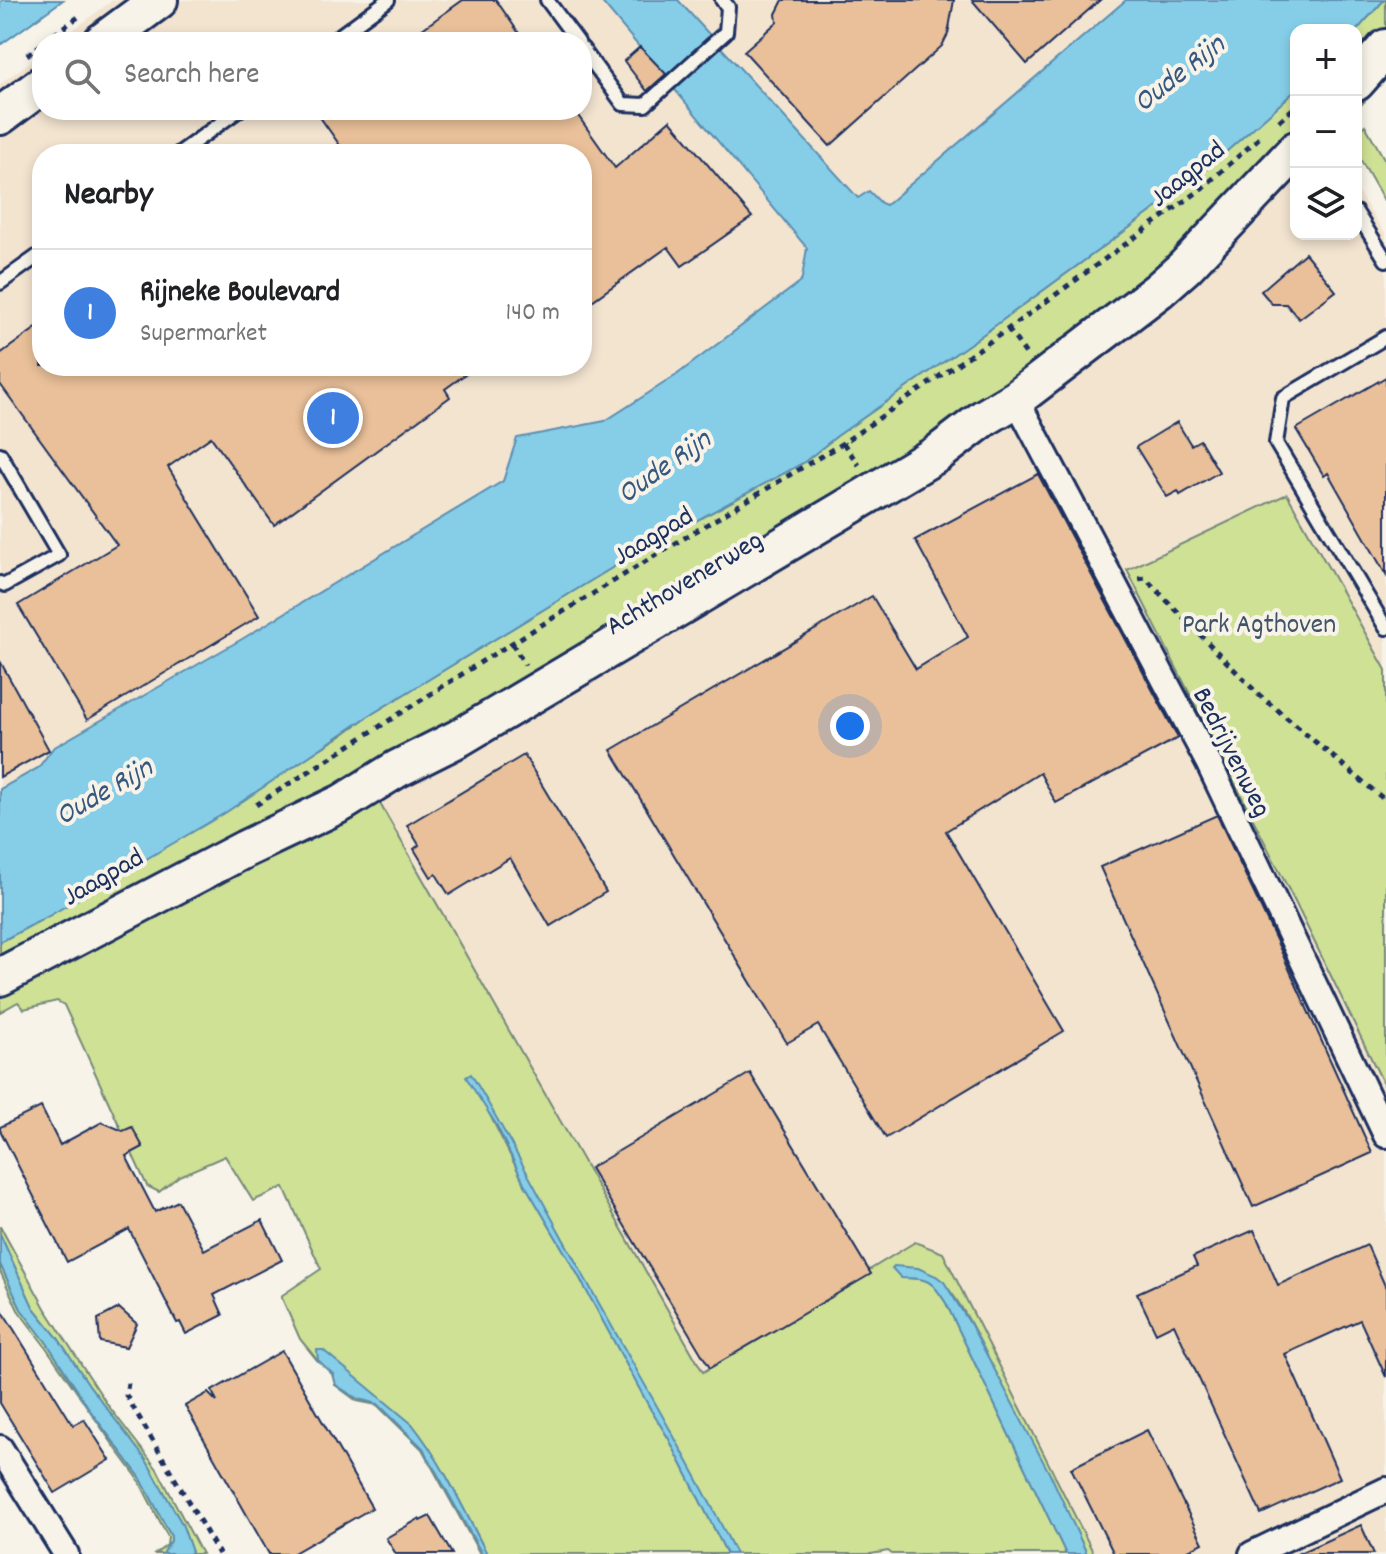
<!DOCTYPE html>
<html lang="en">
<head>
<meta charset="utf-8">
<style>
  :root { --surface:#fff; --page:#f2f2f2; --text:#202124; --muted:#757577; --line:#e0e0e0; --accent:#c8321e }
  body { margin:0; font-family:Dekko,sans-serif; background:var(--page); color:var(--text) }
  .controls { position:absolute; right:24px; top:24px; display:grid; overflow:hidden; border-radius:16px; box-shadow:0 4px 12px #0003 }
  .controls button { width:72px; height:72px; display:grid; place-items:center; padding:0; border:0; border-bottom:2px solid var(--line); background:var(--surface); color:var(--text); font:40px sans-serif }
  .you { position:absolute; left:850px; top:726px; width:28px; height:28px; margin:-20px; border:6px solid #fff; border-radius:50%; background:#1a73e8; box-shadow:0 0 0 12px #1a73e833 }
  .badge { display:grid; place-items:center; width:52px; height:52px; border-radius:50%; background:var(--accent); color:#fff; font-size:26px; font-weight:700 }
  .pin { position:absolute; translate:-50% -50%; border:4px solid #fff; box-shadow:0 2px 8px #0006 }
  .list { margin:0; padding:0; list-style:none }
  h2 { display:flex; justify-content:space-between; align-items:center; height:104px; margin:0; padding:0 32px; font-size:34px }
  h2 small { font-size:26px; font-weight:400; color:var(--muted) }
  .list li { display:grid; grid-template-columns:52px 1fr auto; gap:24px; align-items:center; box-sizing:border-box; height:128px; padding:0 32px; border-top:2px solid var(--line) }
  .list b { display:block; font-size:30px; white-space:nowrap }
  .list p { margin:0; font-size:26px; white-space:nowrap; color:var(--muted) }
  .list em { font-size:26px; font-style:normal; color:var(--muted) }
  .icon { flex:none; width:44px; height:44px; fill:none; stroke:currentColor; stroke-width:2; stroke-linecap:round; stroke-linejoin:round }
  .map { position:relative; flex:none; width:1386px; height:1554px; overflow:hidden }
  .search { position:absolute; background:var(--surface); box-shadow:0 4px 12px #0003; left:32px; top:32px; width:560px; height:88px; display:flex; align-items:center; gap:20px; box-sizing:border-box; padding:0 28px; border-radius:32px; color:var(--muted); font-size:30px }
  .panel { position:absolute; background:var(--surface); box-shadow:0 4px 12px #0003; left:32px; top:144px; width:560px; height:232px; border-radius:32px }
  .map>svg:first-child { display:block }
  .built { fill:#f3e4d0; fill-rule:evenodd }
  .green { fill:#cfe195; stroke:#75887a; stroke-width:2 }
  .water { fill:#86cee8; stroke:#5b8eb1; stroke-width:2 }
  .building { fill:#e9c099; stroke:#1b2f5e; stroke-width:2 }
  .lines { fill:none; stroke-linecap:round; stroke-linejoin:round }
  .lane-casing { stroke:#1b2f5e; stroke-width:18 }
  .street-casing { stroke:#1b2f5e; stroke-width:30 }
  .secondary-casing { stroke:#1b2f5e; stroke-width:42 }
  .path { stroke:#1b2f5e; stroke-width:5; stroke-dasharray:6 6; stroke-linecap:butt }
  .lane { stroke:#f7f3e8; stroke-width:12 }
  .street { stroke:#f7f3e8; stroke-width:24 }
  .secondary { stroke:#f7f3e8; stroke-width:36 }
  .labels { text-anchor:middle; stroke-width:8; stroke-linejoin:round; paint-order:stroke }
  .street-label { font-size:28px; fill:#1b2f5e; stroke:#f7f3e8 }
  .park-label { font-size:28px; fill:#3f5369; stroke:#f7f3e8 }
  .water-label { font-size:30px; font-style:italic; fill:#365780; stroke:#f7f3e8 }
</style>
</head>
<body>
<div class="map">
<svg width="1386" height="1554" viewBox="0 0 1386 1554">
  <rect width="100%" height="100%" fill="#f7f3e8"/>
  <filter id="ink" filterUnits="userSpaceOnUse"><feTurbulence type="fractalNoise" baseFrequency=".0125" numOctaves="2"/><feDisplacementMap in="SourceGraphic" scale="16" xChannelSelector="R" yChannelSelector="G"/><feConvolveMatrix kernelMatrix="1 2 1 2 8 2 1 2 1" color-interpolation-filters="sRGB"/></filter>
  <g filter="url(#ink)">
    <g class="built">
      <path d="M113,0H1158L872,255L0,811V84L42,53V110H582V42H57ZM42,154H582V366H42Z"/>
      <polygon points="1296,171 1296,234 1356,234 1356,190 1386,234 1386,670 1287,494 1296,904 1386,1089 1386,1554 1094,1554 943,1253 915,1242 703,1373 370,786"/>
    </g>
    <g class="green">
      <polygon points="1384,0 1386,0 1386,79 1356,110 1356,31"/>
      <path d="M1296,90V171L1188,280L370,786L703,1372L915,1242L943,1253L1094,1554H1087C1057,1490 1025,1427 992,1365C978,1338 959,1295 936,1276L901,1278C929,1278 931,1280 946,1303L1066,1554H892L888,1551L871,1554H736C679,1446 619,1340 560,1234C530,1181 502,1127 470,1075L524,1183L577,1273L651,1410L669,1439L727,1554H487C464,1510 443,1463 412,1424L318,1360L333,1374L334,1382L358,1399L378,1404L423,1448L480,1554L422,1449L377,1405L357,1401L335,1385L332,1374L317,1360L300,1339L281,1296L321,1269L284,1187L253,1201L225,1156L179,1176L159,1192L147,1186L64,1005L57,1001L24,1009L18,1002L0,1012V942L47,917L341,736L367,717L638,552L803,463L837,436L978,338L1192,182Z"/>
      <polygon points="1365,125 1386,162 1386,204 1356,152 1356,134"/>
      <polygon points="1287,494 1386,670 1386,1089 1296,904 1127,570"/>
      <polygon points="0,1226 45,1308 107,1404 157,1469 202,1554 189,1554 192,1552 182,1524 146,1460 89,1385 58,1338 33,1307 0,1234"/>
      <polygon points="0,1264 21,1309 47,1343 92,1413 140,1477 171,1536 171,1541 163,1554 155,1554 167,1545 168,1537 137,1477 114,1446 45,1346 18,1310 0,1271"/>
    </g>
    <g class="water">
      <polygon points="3,0 63,0 0,45 0,2"/>
      <polygon points="600,0 678,0 858,198 869,191 881,203 886,205 1126,0 1384,0 1356,31 1296,30 1296,90 1192,182 978,338 837,436 803,463 638,552 367,717 225,813 47,917 0,942 0,789 38,768 53,748 242,639 503,481 517,438 605,421 675,376 800,282 802,278 807,248"/>
      <path d="M471,1074C512,1142 548,1213 587,1282C637,1372 690,1461 736,1554H727L669,1439L651,1410L577,1273L524,1183L497,1126L466,1077Z"/>
      <polygon points="0,1234 33,1307 58,1338 89,1385 146,1460 182,1524 192,1552 189,1554 163,1554 171,1541 171,1536 140,1477 92,1413 47,1343 21,1309 0,1264"/>
      <path d="M894,1266L918,1268L936,1276L944,1282L971,1325L1053,1480L1087,1554H1066L946,1303C931,1280 929,1278 901,1278L892,1268Z"/>
      <path d="M317,1350H323L412,1424C443,1463 464,1510 487,1554H482L423,1448L378,1404L358,1399L336,1385L333,1374L318,1360Z"/>
    </g>
    <g class="building">
      <polygon points="463,0 496,0 525,42 404,42"/>
      <polygon points="783,0 954,0 948,34 942,46 830,146 744,51 777,22 776,14"/>
      <polygon points="972,0 1100,0 1027,64"/>
      <polygon points="640,47 666,74 647,91 624,61"/>
      <polygon points="315,110 574,110 615,168 670,120 752,217 682,266 668,247 582,308 582,154 346,154"/>
      <polygon points="1305,253 1336,291 1299,319 1286,304 1272,304 1261,291"/>
      <polygon points="42,324 42,366 477,366 445,389 450,397 274,525 211,437 168,467 259,616 87,720 18,605 117,545 0,384 0,354"/>
      <polygon points="1386,377 1386,575 1328,473 1324,476 1296,429"/>
      <polygon points="1177,422 1191,445 1200,440 1219,472 1180,495 1178,491 1167,497 1136,447"/>
      <polygon points="1038,474 1178,738 1056,803 1040,773 946,831 1064,1031 886,1138 818,1025 787,1043 611,750 872,596 916,669 968,637 915,540"/>
      <polygon points="0,661 49,750 0,777"/>
      <polygon points="524,755 606,892 550,926 510,858 449,895 436,874 431,877 414,849 419,845 407,825"/>
      <polygon points="1217,815 1277,942 1372,1153 1253,1207 1100,867"/>
      <polygon points="750,1073 871,1274 710,1368 590,1168"/>
      <polygon points="41,1107 60,1145 102,1122 123,1131 132,1127 143,1147 126,1156 155,1212 178,1201 204,1250 262,1220 282,1260 214,1295 223,1315 186,1334 180,1322 177,1323 129,1229 67,1262 0,1130 0,1127"/>
      <polygon points="1254,1230 1278,1285 1367,1245 1386,1288 1386,1377 1360,1320 1285,1354 1340,1478 1261,1514 1174,1324 1156,1333 1137,1293 1197,1266 1193,1257"/>
      <polygon points="0,1307 73,1425 84,1419 110,1460 55,1493 0,1403"/>
      <polygon points="119,1308 137,1324 126,1347 100,1342 98,1319"/>
      <polygon points="282,1351 372,1508 292,1554 269,1554 185,1406 208,1393 217,1402 212,1391"/>
      <polygon points="1147,1430 1203,1543 1180,1554 1114,1554 1071,1468"/>
      <polygon points="430,1516 452,1554 396,1554 386,1538 419,1519 420,1521"/>
      <polygon points="1361,1525 1374,1554 1297,1554"/>
    </g>
    <g class="lines">
      <g class="lane-casing">
        <g id="lane">
          <polyline points="547,0 578,42"/>
          <polyline points="331,42 388,0"/>
          <polyline points="582,48 623,104 645,105 726,32 728,7 722,0"/>
          <polyline points="178,154 239,110"/>
          <polyline points="1356,212 1386,260"/>
          <polyline points="0,283 42,253"/>
          <polyline points="1386,337 1283,398 1276,443 1386,628"/>
          <polyline points="0,454 59,555 5,585 0,583"/>
        </g>
      </g>
      <g class="street-casing">
        <g id="street">
          <polyline points="1016,399 1209,764 1386,1135"/>
          <polyline points="0,1448 66,1554"/>
          <polyline points="1252,1554 1386,1490"/>
        </g>
      </g>
      <g class="secondary-casing">
        <g id="secondary">
          <polyline points="102,42 159,0"/>
          <polyline points="1356,82 1386,48"/>
          <polyline points="0,116 42,85"/>
          <polyline points="0,977 245,849 342,803 397,769 459,738 937,454 984,418 1016,399 1159,290 1185,267 1296,150"/>
        </g>
      </g>
      <g class="path">
        <polyline points="44,42 81,15"/>
        <polyline points="27,55 42,44"/>
        <polyline points="1279,121 1296,106"/>
        <polyline points="1008,329 1026,354"/>
        <polyline points="843,443 859,465"/>
        <polyline points="1139,579 1145,578 1258,694 1386,801"/>
        <polyline points="512,643 525,665"/>
        <polyline points="256,805 489,657 681,540 843,443 1008,329 1199,191 1259,138"/>
        <polyline points="128,1383 126,1395 219,1554"/>
      </g>
      <use href="#lane" class="lane"/>
      <use href="#street" class="street"/>
      <use href="#secondary" class="secondary"/>
    </g>
  </g>
  <g class="labels">
    <g class="street-label">
      <text transform="translate(1186 172) rotate(-39)" y="10">Jaagpad</text>
      <text transform="translate(652 534) rotate(-31)" y="10">Jaagpad</text>
      <text transform="translate(683 581) rotate(-31)" y="10">Achthovenerweg</text>
      <text transform="translate(1234 751) rotate(63)" y="10">Bedrijvenweg</text>
      <text transform="translate(102 875) rotate(-30)" y="10">Jaagpad</text>
    </g>
    <g class="park-label">
      <text x="1259" y="632">Park Agthoven</text>
    </g>
    <g class="water-label">
      <text transform="translate(1178 72) rotate(-38)" y="10">Oude Rijn</text>
      <text transform="translate(663 465) rotate(-35)" y="10">Oude Rijn</text>
      <text transform="translate(103 790) rotate(-30)" y="10">Oude Rijn</text>
    </g>
  </g>
</svg>
<div class="controls">
<button>+</button>
<button>−</button>
<button><svg class="icon" aria-label="layers" viewBox="0 0 24 24"><path d="M12 4l9 5-9 5-9-5zM3 14l9 5 9-5"/></svg></button>
</div>
<div class="you"></div>
<div class="pin badge" style="left:333px;top:418px;background:#3f7fe0">1</div>
<div class="search"><svg class="icon" aria-label="search" viewBox="0 0 24 24"><circle cx="10" cy="10" r="6"/><path d="M15 15l6 6"/></svg>Search here</div>
<section class="panel">
<h2>Nearby<small></small></h2>
<ul class="list">
<li><span class="badge" style="background:#3f7fe0">1</span><div><b>Rijneke Boulevard</b><p>Supermarket</p></div><em>140 m</em></li>
</ul>
</section>
</div>
</body>
</html>
